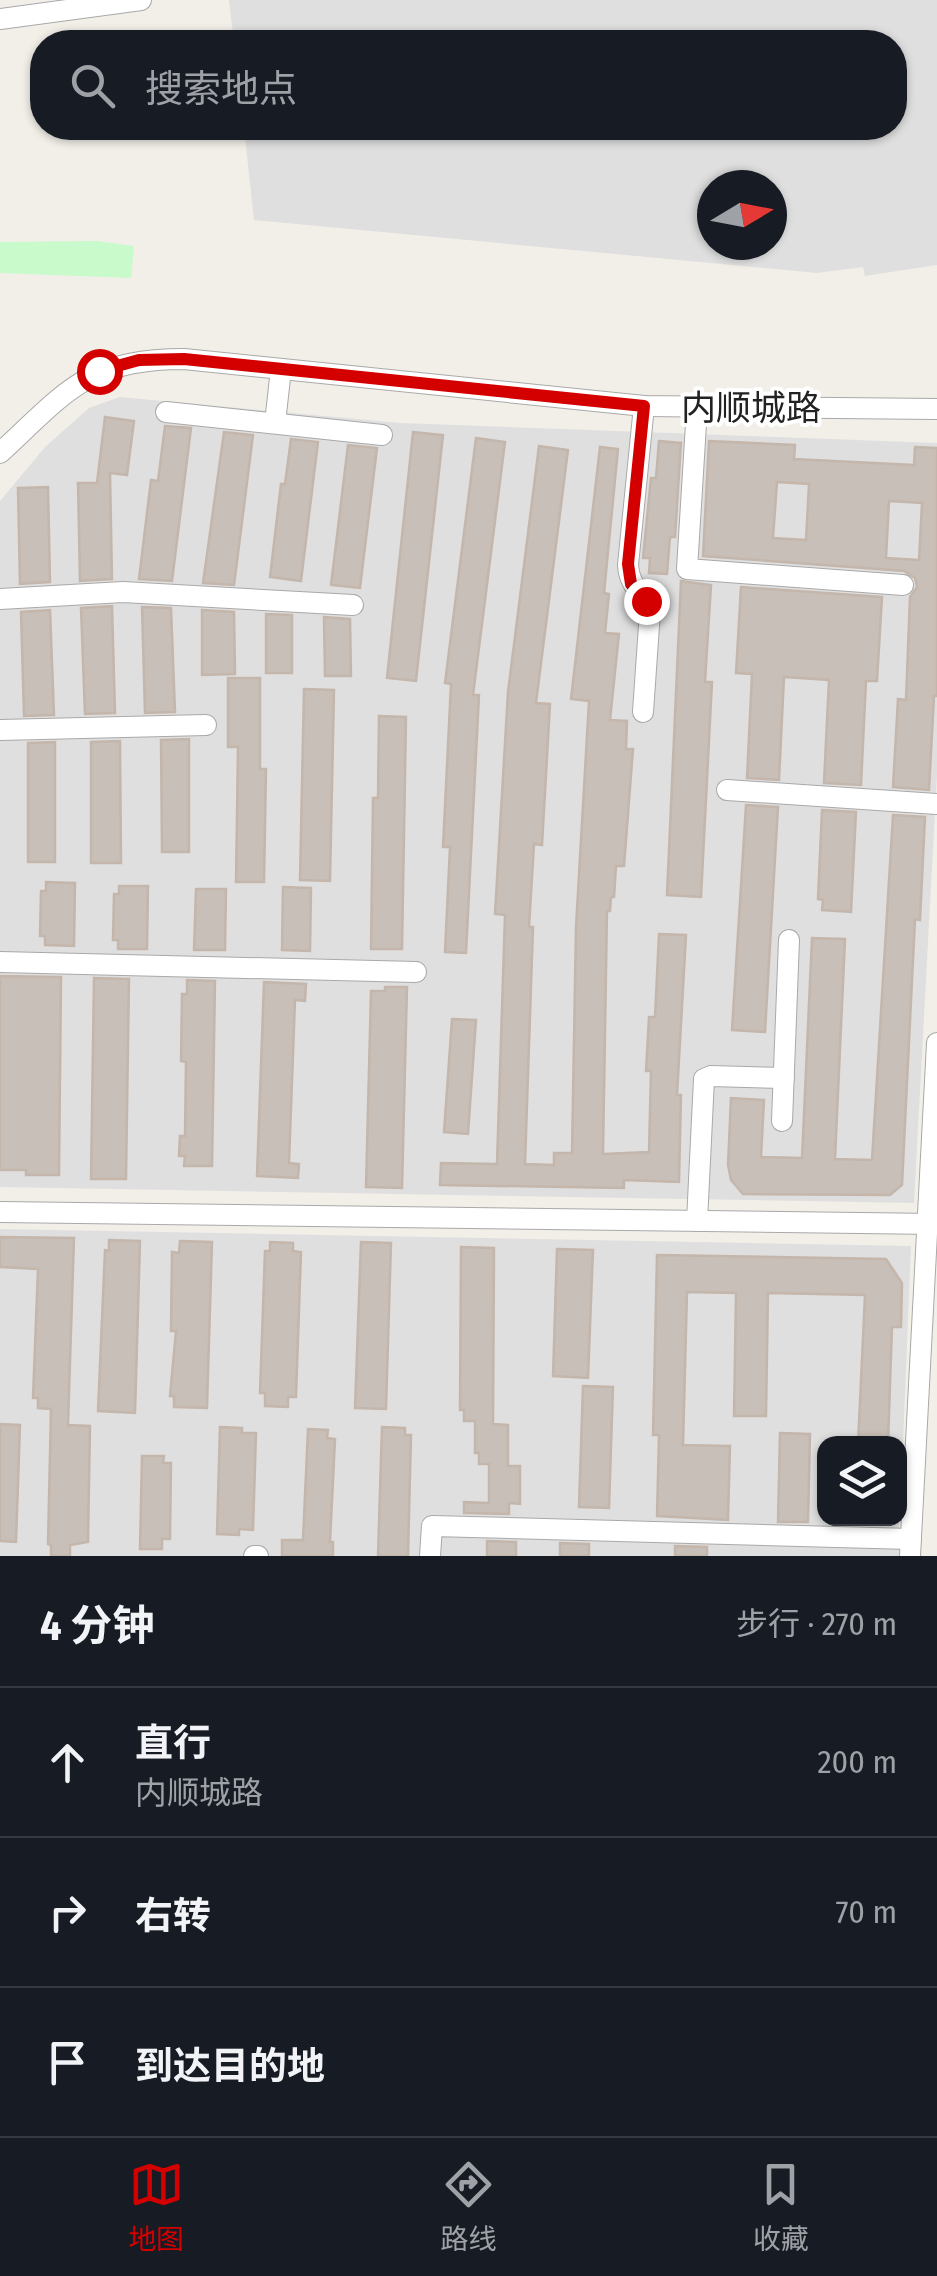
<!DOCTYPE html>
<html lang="zh">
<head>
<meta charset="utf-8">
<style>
  :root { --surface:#171b24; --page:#20242c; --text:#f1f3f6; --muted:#9ea1a6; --line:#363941; --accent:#d40000 }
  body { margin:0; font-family:"Fira Sans Condensed","Noto Sans SC",sans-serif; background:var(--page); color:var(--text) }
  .controls { position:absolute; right:30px; bottom:30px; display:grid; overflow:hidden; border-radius:20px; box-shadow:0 2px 8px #0004 }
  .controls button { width:90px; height:90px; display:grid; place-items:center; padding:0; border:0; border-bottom:2px solid var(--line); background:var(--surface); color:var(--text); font:50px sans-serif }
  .compass { position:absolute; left:697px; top:170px; width:90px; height:90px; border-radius:50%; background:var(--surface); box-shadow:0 2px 8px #0004; rotate:80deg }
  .stop { position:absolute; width:30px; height:30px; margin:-22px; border:8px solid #d40000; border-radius:50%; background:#fff }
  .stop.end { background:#d40000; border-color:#fff; box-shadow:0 2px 10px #0008 }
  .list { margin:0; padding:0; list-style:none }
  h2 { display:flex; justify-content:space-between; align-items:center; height:130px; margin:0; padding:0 40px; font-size:42px }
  h2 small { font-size:32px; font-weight:400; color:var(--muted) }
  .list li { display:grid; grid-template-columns:65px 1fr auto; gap:30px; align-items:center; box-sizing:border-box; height:150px; padding:0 40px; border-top:2px solid var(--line) }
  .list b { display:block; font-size:38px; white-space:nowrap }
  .list p { margin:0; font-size:32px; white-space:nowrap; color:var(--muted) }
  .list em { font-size:32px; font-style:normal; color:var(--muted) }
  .icon { flex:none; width:55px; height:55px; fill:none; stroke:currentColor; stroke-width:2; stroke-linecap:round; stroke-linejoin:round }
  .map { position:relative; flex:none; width:937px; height:1556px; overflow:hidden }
  .search { position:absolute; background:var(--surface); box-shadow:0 2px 8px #0004; left:30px; right:30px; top:30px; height:110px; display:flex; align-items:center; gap:25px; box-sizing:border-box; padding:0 35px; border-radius:40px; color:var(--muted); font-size:38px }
  .sheet { height:580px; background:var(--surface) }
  nav { display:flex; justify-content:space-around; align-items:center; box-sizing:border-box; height:140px; border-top:2px solid var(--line); background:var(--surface); font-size:28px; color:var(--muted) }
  nav a { display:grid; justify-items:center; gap:5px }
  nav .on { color:var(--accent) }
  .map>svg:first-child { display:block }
  .residential { fill:#e0dfdf; fill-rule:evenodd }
  .park { fill:#c8facc }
  .building { fill:#c7bfb8; stroke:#c4b6ab; stroke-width:2.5; fill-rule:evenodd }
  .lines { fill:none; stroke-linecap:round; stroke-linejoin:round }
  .minor-casing { stroke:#a9a9a9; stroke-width:22 }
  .minor { stroke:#fff; stroke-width:20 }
  .route { stroke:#d40000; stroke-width:12 }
  .labels { text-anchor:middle; stroke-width:8; stroke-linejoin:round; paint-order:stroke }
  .street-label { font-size:35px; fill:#222; stroke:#fff }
</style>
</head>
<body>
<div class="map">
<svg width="937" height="1556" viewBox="0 0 937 1556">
  <rect width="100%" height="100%" fill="#f2efe9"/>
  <g class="residential">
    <path d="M229,0H937V265L865,276L863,267L817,273L254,220L244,128H894V42H234ZM712,185H772V245H712Z"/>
    <polygon points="120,397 400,423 937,443 937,774 914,1203 0,1187 0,501 45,447 89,408"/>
    <polygon points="0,1229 911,1246 900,1517 900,1444 824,1444 824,1518 899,1519 899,1556 0,1556"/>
  </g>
  <polygon class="park" points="97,241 134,246 131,278 0,273 0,242"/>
  <g class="building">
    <polygon points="105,417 134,421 127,475 110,473 112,579 80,581 78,483 97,483"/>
    <polygon points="165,426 191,428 172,581 139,579 151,480 158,481"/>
    <polygon points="224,432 253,435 234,585 203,583"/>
    <polygon points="413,432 443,435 416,681 387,678"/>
    <polygon points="476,438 505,442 473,695 479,695 466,953 445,952 450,847 443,847 451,684 445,683"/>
    <polygon points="291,439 318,442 301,581 270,577 281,484 285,484"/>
    <polygon points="659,441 681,443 675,537 670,537 667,574 649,573 650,558 643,558 651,478 656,478"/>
    <path d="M709,441L795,445L794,459L914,465L915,447L937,448V696H934L929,790L893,787L898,699L906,700L910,597L917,587L915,578L904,571L703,556ZM777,482L809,484L806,540L773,538ZM889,501L922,503L919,560L886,558Z"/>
    <polygon points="348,445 377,448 360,588 331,585"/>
    <polygon points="539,446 568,450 536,703 550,704 542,845 534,844 529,927 533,927 525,1164 554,1165 554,1153 572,1153 576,927 589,701 571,699 600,447 618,449 604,593 609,594 605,633 619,634 610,720 627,721 626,749 633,749 624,866 616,866 614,897 611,897 610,911 607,911 603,1154 649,1152 651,1071 646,1071 649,1017 655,1017 659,934 686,935 677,1095 681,1095 679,1182 624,1180 624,1188 440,1185 441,1163 497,1164 505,915 495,914 508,692"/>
    <polygon points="48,487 50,582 20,584 18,488"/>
    <polygon points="681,581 711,585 705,682 712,682 701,897 667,895"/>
    <polygon points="741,587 882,597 877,681 866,681 861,785 824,783 829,680 784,677 779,780 747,778 752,674 736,673"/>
    <polygon points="112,606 115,713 85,714 81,608"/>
    <polygon points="142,607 171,608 175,712 145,713"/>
    <polygon points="50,610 54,715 24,716 21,612"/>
    <polygon points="202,610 234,612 235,674 202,675"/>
    <polygon points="266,614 292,615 292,673 266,673"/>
    <polygon points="324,617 350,619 351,676 325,676"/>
    <polygon points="228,678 260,678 260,769 266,769 264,882 236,882 238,747 228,747"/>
    <polygon points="304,689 334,690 330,881 300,880"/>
    <polygon points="379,716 406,717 402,949 371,949 373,798 378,798"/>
    <polygon points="189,739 189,852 162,852 161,740"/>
    <polygon points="120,741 121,863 91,863 91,742"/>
    <polygon points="55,742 55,862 28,862 28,743"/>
    <polygon points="746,805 778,807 765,1032 732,1030"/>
    <polygon points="822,810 856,812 851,912 822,910 823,900 818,899"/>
    <polygon points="893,815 925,817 920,920 915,919 902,1185 890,1195 743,1194 731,1180 728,1165 731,1098 764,1100 761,1157 802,1158 812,938 845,939 835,1159 872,1160"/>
    <polygon points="46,882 75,883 74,946 45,945 45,936 40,936 41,891 46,891"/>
    <polygon points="119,886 148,886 147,949 118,949 118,940 113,940 114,894 119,894"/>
    <polygon points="283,887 311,888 310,951 282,950"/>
    <polygon points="196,889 226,889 225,950 194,950"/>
    <polygon points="0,976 61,977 59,1175 26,1175 26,1170 0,1170"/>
    <polygon points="94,978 129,979 126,1179 91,1179"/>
    <polygon points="187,980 215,981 212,1166 184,1166 185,1156 179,1156 180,1136 185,1136 186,1062 181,1061 182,994 187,994"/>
    <polygon points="264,982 306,984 305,1001 295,1000 289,1163 299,1164 298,1178 257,1176"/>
    <polygon points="385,987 407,987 402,1188 366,1187 371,991 385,991"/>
    <polygon points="452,1019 476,1020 468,1134 444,1132"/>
    <polygon points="0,1237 74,1238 68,1425 90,1426 88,1542 70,1545 70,1556 51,1556 51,1545 48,1544 51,1409 38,1408 38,1398 33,1398 38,1269 0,1267"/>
    <polygon points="109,1240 140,1241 135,1413 98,1411 105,1250 109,1251"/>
    <polygon points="180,1241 212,1242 207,1408 174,1407 174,1396 170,1396 176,1331 171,1331 172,1252 179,1253"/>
    <polygon points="270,1242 293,1243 293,1251 301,1252 296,1397 288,1397 288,1407 265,1406 265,1393 260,1393 265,1251 270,1251"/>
    <polygon points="361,1242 391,1243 386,1409 355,1408"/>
    <polygon points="461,1247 494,1248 493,1424 508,1425 508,1466 520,1466 520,1504 509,1503 509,1514 464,1513 464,1502 489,1503 489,1464 479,1464 479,1453 475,1453 475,1421 464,1421 464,1410 460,1410"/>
    <polygon points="557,1249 593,1250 588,1378 553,1376"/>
    <polygon points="657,1255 886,1259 902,1283 901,1327 892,1327 888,1444 858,1444 865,1295 768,1293 766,1416 734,1416 736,1293 687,1292 683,1445 730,1446 728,1520 657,1516 659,1435 653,1435"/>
    <polygon points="583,1386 613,1387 609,1508 579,1507"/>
    <polygon points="0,1424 20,1425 16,1542 0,1541"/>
    <polygon points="220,1427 242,1428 242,1433 256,1433 253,1530 239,1529 239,1535 217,1534"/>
    <polygon points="382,1427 405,1428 405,1435 411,1435 408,1556 378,1556"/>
    <polygon points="308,1429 328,1430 327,1438 335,1439 330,1542 333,1542 333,1556 282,1556 282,1540 303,1540"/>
    <polygon points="780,1433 810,1434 808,1522 778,1522"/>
    <polygon points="142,1456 164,1456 163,1463 171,1463 170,1539 162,1539 162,1549 140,1549"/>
    <polygon points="487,1541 516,1542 516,1556 487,1556"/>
    <polygon points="560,1543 589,1544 589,1556 560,1556"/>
    <polygon points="675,1546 707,1547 707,1556 675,1556"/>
  </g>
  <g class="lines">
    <g class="minor-casing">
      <g id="minor">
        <polyline points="0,19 141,0"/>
        <polyline points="697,408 687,569 903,585"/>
        <polyline points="166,412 382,435"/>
        <polyline points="275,423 281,369"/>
        <path d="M0,453C66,392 87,359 184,359L644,406L937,409"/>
        <polyline points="0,599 123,592 353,605"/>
        <path d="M643,712L650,611C643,593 629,586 628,565L644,406"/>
        <polyline points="0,730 206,725"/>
        <polyline points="727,790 937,804"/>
        <polyline points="0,962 416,972"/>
        <polyline points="782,1121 789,940"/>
        <polyline points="0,1212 937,1224"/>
        <polyline points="697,1221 704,1079 711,1076 784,1078"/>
        <polyline points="254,1556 258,1556"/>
        <polyline points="430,1556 432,1526 911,1539"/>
        <polyline points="910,1556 937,1043"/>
      </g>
    </g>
    <use href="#minor" class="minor"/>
  </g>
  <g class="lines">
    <polyline class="route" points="99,371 139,360 184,359 644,406 628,564 631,584 646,601"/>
  </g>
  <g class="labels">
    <g class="street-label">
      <text x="751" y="420">内顺城路</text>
    </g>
  </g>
</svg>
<div class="controls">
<button><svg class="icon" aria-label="layers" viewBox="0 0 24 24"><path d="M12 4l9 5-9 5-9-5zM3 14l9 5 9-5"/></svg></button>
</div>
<svg class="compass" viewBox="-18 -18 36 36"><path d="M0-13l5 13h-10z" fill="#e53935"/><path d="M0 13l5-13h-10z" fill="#9ea1a6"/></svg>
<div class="stop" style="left:99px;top:371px"></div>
<div class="stop end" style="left:646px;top:601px"></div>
<div class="search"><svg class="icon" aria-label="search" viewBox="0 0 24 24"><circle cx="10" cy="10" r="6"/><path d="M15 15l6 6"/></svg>搜索地点</div>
</div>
<section class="sheet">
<h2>4 分钟<small>步行 · 270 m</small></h2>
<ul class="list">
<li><svg class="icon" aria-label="ahead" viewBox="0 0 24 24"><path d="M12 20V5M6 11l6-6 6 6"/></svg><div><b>直行</b><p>内顺城路</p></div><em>200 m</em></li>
<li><svg class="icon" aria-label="right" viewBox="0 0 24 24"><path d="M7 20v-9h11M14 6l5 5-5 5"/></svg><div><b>右转</b></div><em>70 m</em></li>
<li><svg class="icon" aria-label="arrive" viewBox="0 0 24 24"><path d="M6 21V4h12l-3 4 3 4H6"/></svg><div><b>到达目的地</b></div></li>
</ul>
</section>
<nav>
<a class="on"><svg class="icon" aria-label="map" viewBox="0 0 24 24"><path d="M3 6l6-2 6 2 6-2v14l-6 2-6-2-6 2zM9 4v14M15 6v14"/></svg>地图</a>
<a><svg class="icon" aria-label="directions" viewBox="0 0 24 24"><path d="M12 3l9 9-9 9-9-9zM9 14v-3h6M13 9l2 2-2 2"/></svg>路线</a>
<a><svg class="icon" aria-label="saved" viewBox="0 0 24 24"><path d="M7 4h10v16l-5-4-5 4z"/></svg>收藏</a>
</nav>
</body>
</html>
